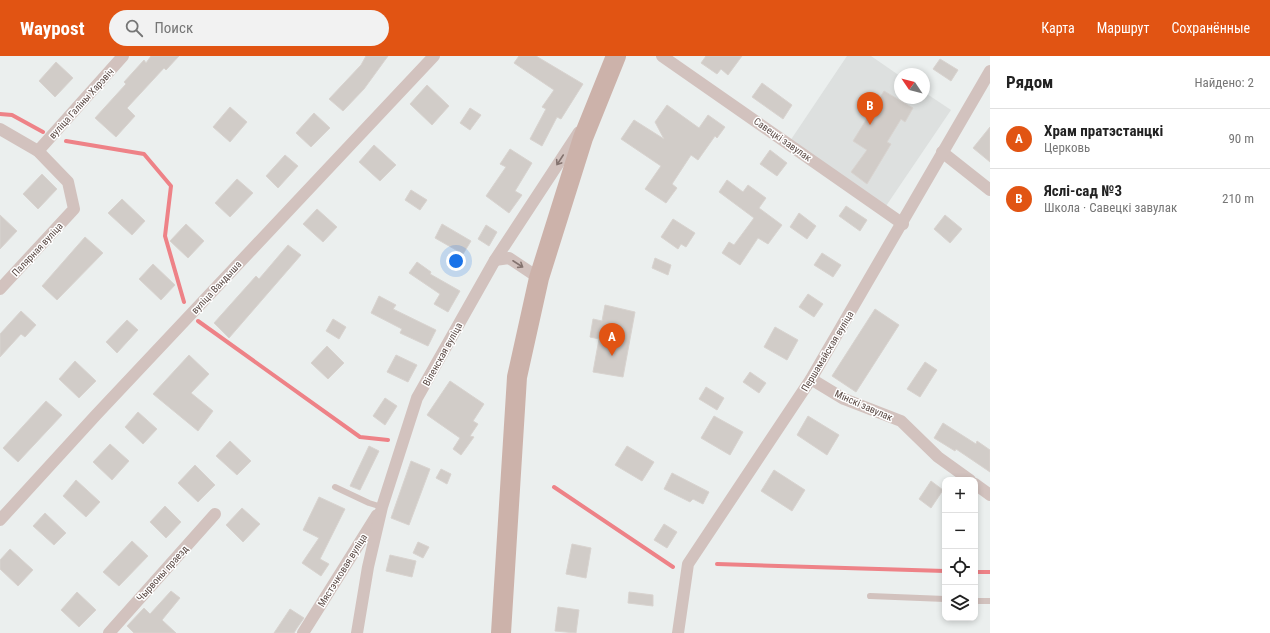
<!DOCTYPE html>
<html lang="ru">
<head>
<meta charset="utf-8">
<style>
  :root { --surface:#fff; --page:#f2f2f2; --text:#222; --muted:#767676; --line:#e0e0e0; --accent:#e15413 }
  body { margin:0; font-family:"Roboto Condensed",sans-serif; background:var(--page); color:var(--text) }
  .controls { position:absolute; right:12px; bottom:12px; display:grid; overflow:hidden; border-radius:8px; box-shadow:0 2px 6px #0003 }
  .controls button { width:36px; height:36px; display:grid; place-items:center; padding:0; border:0; border-bottom:1px solid var(--line); background:var(--surface); color:var(--text); font:20px sans-serif }
  .compass { position:absolute; left:894px; top:12px; width:36px; height:36px; border-radius:50%; background:var(--surface); box-shadow:0 2px 6px #0003; rotate:305deg }
  .you { position:absolute; left:456px; top:205px; width:14px; height:14px; margin:-10px; border:3px solid #fff; border-radius:50%; background:#1a73e8; box-shadow:0 0 0 6px #1a73e833 }
  .badge { display:grid; place-items:center; width:26px; height:26px; border-radius:50%; background:var(--accent); color:#fff; font-size:13px; font-weight:700 }
  .pin { position:absolute; translate:-50% -33px; filter:drop-shadow(0 1px 2px #0008) }
  .pin::after { content:''; position:absolute; top:21px; width:14px; height:12px; background:inherit; clip-path:polygon(0 0,100% 0,50% 100%) }
  .list { margin:0; padding:0; list-style:none }
  h2 { display:flex; justify-content:space-between; align-items:center; height:52px; margin:0; padding:0 16px; font-size:17px }
  h2 small { font-size:13px; font-weight:400; color:var(--muted) }
  .list li { display:grid; grid-template-columns:26px 1fr auto; gap:12px; align-items:center; box-sizing:border-box; height:60px; padding:0 16px; border-top:1px solid var(--line) }
  .list b { display:block; font-size:15px; white-space:nowrap }
  .list p { margin:0; font-size:13px; white-space:nowrap; color:var(--muted) }
  .list em { font-size:13px; font-style:normal; color:var(--muted) }
  .icon { flex:none; width:22px; height:22px; fill:none; stroke:currentColor; stroke-width:2; stroke-linecap:round; stroke-linejoin:round }
  .map { position:relative; flex:none; width:990px; height:577px; overflow:hidden }
  header { display:flex; align-items:center; gap:24px; box-sizing:border-box; height:56px; padding:0 20px; background:var(--accent); color:#fff }
  header strong { font-size:19px }
  nav { display:flex; gap:22px; margin-inline-start:auto; font-size:14px }
  .search { width:280px; height:36px; background:var(--page); display:flex; align-items:center; gap:10px; box-sizing:border-box; padding:0 14px; border-radius:22px; color:var(--muted); font-size:15px }
  main { display:flex }
  aside { flex:1; background:var(--surface) }
  .map>svg:first-child { display:block }
  .education { fill:#dde0df }
  .lines { fill:none; stroke-linecap:round; stroke-linejoin:round }
  .stream { stroke:#ee8287; stroke-width:4 }
  .building { fill:#d1ccc8; stroke:#d8d3cf }
  .lane { stroke:#d2c2be; stroke-width:6 }
  .street { stroke:#d2c2be; stroke-width:12 }
  .primary { stroke:#ccb2aa; stroke-width:20 }
  .oneway { stroke:#84736f }
  .labels { text-anchor:middle; stroke-width:3; stroke-linejoin:round; paint-order:stroke }
  .street-label { font-size:10px; fill:#5a4944; stroke:#fff }
</style>
</head>
<body>
<header>
<strong>Waypost</strong>
<div class="search"><svg class="icon" aria-label="search" viewBox="0 0 24 24"><circle cx="10" cy="10" r="6"/><path d="M15 15l6 6"/></svg>Поиск</div>
<nav><a>Карта</a><a>Маршрут</a><a>Сохранённые</a></nav>
</header>
<main>
<div class="map">
<svg width="990" height="577" viewBox="0 0 990 577">
  <rect width="100%" height="100%" fill="#ebefee"/>
  <polygon class="education" points="847,0 871,0 900,20 900,42 924,42 924,36 951,54 886,150 790,85"/>
  <g class="lines">
    <g class="stream">
      <polyline points="0,58 12,59 43,76"/>
      <polyline points="66,85 144,98 171,130 165,180 184,246"/>
      <polyline points="198,265 360,381 388,384"/>
      <polyline points="554,431 673,511"/>
      <polyline points="717,508 945,515"/>
      <polyline points="975,516 990,516"/>
    </g>
  </g>
  <g class="building">
    <polygon points="151,0 179,0 166,14 164,12 127,52 135,60 116,81 95,62 126,28 124,26 144,4 146,7"/>
    <polygon points="366,0 388,0 364,33 343,55 329,43 361,9"/>
    <polygon points="519,0 536,0 583,28 561,63 557,61 542,90 530,83 546,53 542,51 554,34 514,7"/>
    <polygon points="706,0 742,0 728,19 721,13 717,18 701,7"/>
    <polygon points="940,3 958,14 951,25 933,13"/>
    <polygon points="56,6 73,22 55,41 39,25"/>
    <polygon points="762,27 792,49 783,63 752,41"/>
    <polygon points="427,29 449,50 432,69 410,48"/>
    <polygon points="884,35 913,52 905,66 901,63 887,86 891,88 867,128 851,116 867,94 853,85"/>
    <polygon points="667,49 699,72 708,59 725,71 717,82 715,80 698,104 691,99 672,128 677,132 666,147 645,133 661,110 621,83 634,64 664,83 655,66"/>
    <polygon points="230,51 247,66 230,86 213,71"/>
    <polygon points="470,52 481,59 470,74 460,67"/>
    <polygon points="314,57 330,72 311,91 296,77"/>
    <polygon points="990,71 990,106 973,92"/>
    <polygon points="374,89 396,109 380,125 359,106"/>
    <polygon points="510,93 532,107 515,135 522,139 509,157 486,140 506,111 500,108"/>
    <polygon points="770,94 787,107 777,120 760,108"/>
    <polygon points="285,99 298,110 278,132 266,120"/>
    <polygon points="42,118 57,133 38,153 23,138"/>
    <polygon points="237,123 253,137 230,161 215,147"/>
    <polygon points="727,124 743,136 748,129 766,142 759,152 782,169 768,188 758,182 740,209 722,197 729,186 734,189 754,162 719,136"/>
    <polygon points="411,134 427,144 420,154 405,144"/>
    <polygon points="122,143 145,165 132,179 108,157"/>
    <polygon points="846,150 867,164 860,175 839,160"/>
    <polygon points="317,153 337,171 323,186 303,168"/>
    <polygon points="799,157 816,170 807,183 790,171"/>
    <polygon points="0,159 17,175 0,193"/>
    <polygon points="945,159 962,173 950,187 934,173"/>
    <polygon points="673,163 695,177 686,191 681,188 678,193 661,181"/>
    <polygon points="186,168 204,185 188,202 170,185"/>
    <polygon points="442,168 471,185 463,198 435,182"/>
    <polygon points="486,169 497,176 489,190 478,183"/>
    <polygon points="85,181 103,197 57,244 42,230"/>
    <polygon points="288,189 301,199 229,282 214,267 256,220 259,223"/>
    <polygon points="822,197 841,209 833,221 814,209"/>
    <polygon points="655,202 671,209 668,219 652,212"/>
    <polygon points="417,206 431,216 430,218 460,235 448,256 434,248 440,238 409,217"/>
    <polygon points="153,208 175,229 161,244 139,223"/>
    <polygon points="808,238 823,248 814,261 799,251"/>
    <polygon points="379,240 396,249 393,253 436,274 428,290 400,277 402,273 371,257"/>
    <polygon points="605,249 635,256 623,321 593,316 599,283 590,281 593,263 602,265"/>
    <polygon points="875,253 899,269 856,336 832,320"/>
    <polygon points="21,255 36,269 25,281 21,278 0,301 0,278"/>
    <polygon points="333,263 346,271 339,283 326,275"/>
    <polygon points="127,264 138,274 117,297 106,286"/>
    <polygon points="775,271 798,284 787,304 764,291"/>
    <polygon points="327,290 344,307 328,323 311,307"/>
    <polygon points="189,299 209,318 191,337 213,355 198,375 153,338"/>
    <polygon points="396,299 417,309 408,326 387,316"/>
    <polygon points="75,305 96,325 79,342 59,323"/>
    <polygon points="925,306 937,314 920,341 907,333"/>
    <polygon points="750,316 766,327 759,337 743,326"/>
    <polygon points="450,325 484,348 473,365 478,368 470,380 474,381 461,399 453,393 460,382 427,359"/>
    <polygon points="706,331 724,342 717,354 699,343"/>
    <polygon points="385,342 397,350 385,369 373,360"/>
    <polygon points="46,345 62,359 18,406 3,392"/>
    <polygon points="138,356 157,373 143,388 125,371"/>
    <polygon points="714,360 743,376 730,399 701,382"/>
    <polygon points="808,360 839,379 827,399 797,379"/>
    <polygon points="943,367 976,388 977,385 990,394 990,416 956,393 955,395 934,382"/>
    <polygon points="230,385 251,405 237,419 216,400"/>
    <polygon points="110,388 129,405 112,424 93,406"/>
    <polygon points="369,390 379,395 360,434 350,430"/>
    <polygon points="627,390 654,406 642,425 615,409"/>
    <polygon points="411,405 430,413 409,469 391,462"/>
    <polygon points="195,409 215,429 198,446 178,427"/>
    <polygon points="441,413 451,418 447,428 436,422"/>
    <polygon points="774,414 805,434 792,455 761,435"/>
    <polygon points="672,417 709,436 703,448 693,443 690,446 664,433"/>
    <polygon points="76,424 100,446 86,461 63,440"/>
    <polygon points="931,425 943,434 931,452 919,443"/>
    <polygon points="319,441 345,453 320,503 329,508 321,520 302,507 319,482 303,474"/>
    <polygon points="165,450 181,466 166,482 150,466"/>
    <polygon points="242,452 260,468 243,486 226,469"/>
    <polygon points="45,457 66,477 54,489 33,470"/>
    <polygon points="664,468 677,476 667,492 654,484"/>
    <polygon points="132,485 148,500 119,530 103,516"/>
    <polygon points="418,486 429,491 423,502 413,497"/>
    <polygon points="572,488 591,492 586,522 566,518"/>
    <polygon points="10,493 33,514 18,530 0,513 0,504"/>
    <polygon points="390,499 416,505 412,521 386,515"/>
    <polygon points="171,535 180,542 162,564 176,577 134,577 127,570 144,552 150,558"/>
    <polygon points="77,536 96,554 79,571 61,554"/>
    <polygon points="629,536 653,539 653,550 628,547"/>
    <polygon points="558,551 579,554 576,577 555,575"/>
    <polygon points="290,553 304,562 297,572 294,577 274,577"/>
  </g>
  <g class="lines">
    <g class="lane">
      <polyline points="335,431 369,447 382,451"/>
      <polyline points="870,540 945,543"/>
      <polyline points="975,545 990,545"/>
    </g>
    <g class="street">
      <polyline points="662,0 903,168"/>
      <polyline points="0,73 38,95 68,126 74,153 0,233"/>
      <polyline points="38,95 123,0"/>
      <polyline points="942,96 990,134"/>
      <polyline points="495,204 509,202 539,222"/>
      <polyline points="811,323 844,343 901,365 938,401 970,424"/>
      <polyline points="975,428 990,439"/>
      <polyline points="0,464 96,359 434,0"/>
      <polyline points="109,577 215,458"/>
      <polyline points="303,577 377,459"/>
      <polyline points="357,577 368,511 382,451 417,342 495,204 579,76"/>
      <polyline points="678,577 688,508 811,323 990,15"/>
    </g>
    <polyline class="primary" points="501,577 517,321 539,222 583,82 616,0"/>
  </g>
  <defs><path id="oneway-shaft" d="M-6 0H5M1.5-3L5.5 0L1.5 3" fill="none" stroke-width="1.6" stroke-linecap="round" stroke-linejoin="round"/></defs>
  <g class="oneway">
    <use href="#oneway-shaft" transform="translate(560 104) rotate(123)"/>
    <use href="#oneway-shaft" transform="translate(518 208) rotate(33)"/>
  </g>
  <g class="labels">
    <g class="street-label">
      <text transform="translate(81 47) rotate(-48)" y="4">вуліца Галіны Харэвіч</text>
      <text transform="translate(783 83) rotate(35)" y="4">Савецкі завулак</text>
      <text transform="translate(37 193) rotate(-47)" y="4">Палярная вуліца</text>
      <text transform="translate(216 231) rotate(-47)" y="4">вуліца Вандыша</text>
      <text transform="translate(827 295) rotate(-59)" y="4">Першамайская вуліца</text>
      <text transform="translate(442 298) rotate(-61)" y="4">Віленская вуліца</text>
      <text transform="translate(864 349) rotate(24)" y="4">Мінскі завулак</text>
      <text transform="translate(342 514) rotate(-58)" y="4">Мястэчковая вуліца</text>
      <text transform="translate(162 517) rotate(-48)" y="4">Чырвоны праезд</text>
    </g>
  </g>
</svg>
<div class="controls">
<button>+</button>
<button>−</button>
<button><svg class="icon" aria-label="locate" viewBox="0 0 24 24"><circle cx="12" cy="12" r="6"/><path d="M12 2v4M12 18v4M2 12h4M18 12h4"/></svg></button>
<button><svg class="icon" aria-label="layers" viewBox="0 0 24 24"><path d="M12 4l9 5-9 5-9-5zM3 14l9 5 9-5"/></svg></button>
</div>
<svg class="compass" viewBox="-18 -18 36 36"><path d="M0-13l5 13h-10z" fill="#e53935"/><path d="M0 13l5-13h-10z" fill="#767676"/></svg>
<div class="you"></div>
<div class="pin badge" style="left:612px;top:300px">A</div>
<div class="pin badge" style="left:870px;top:69px">B</div>
</div>
<aside>
<h2>Рядом<small>Найдено: 2</small></h2>
<ul class="list">
<li><span class="badge">A</span><div><b>Храм пратэстанцкі</b><p>Церковь</p></div><em>90 m</em></li>
<li><span class="badge">B</span><div><b>Яслі-сад №3</b><p>Школа · Савецкі завулак</p></div><em>210 m</em></li>
</ul>
</aside>
</main>
</body>
</html>
